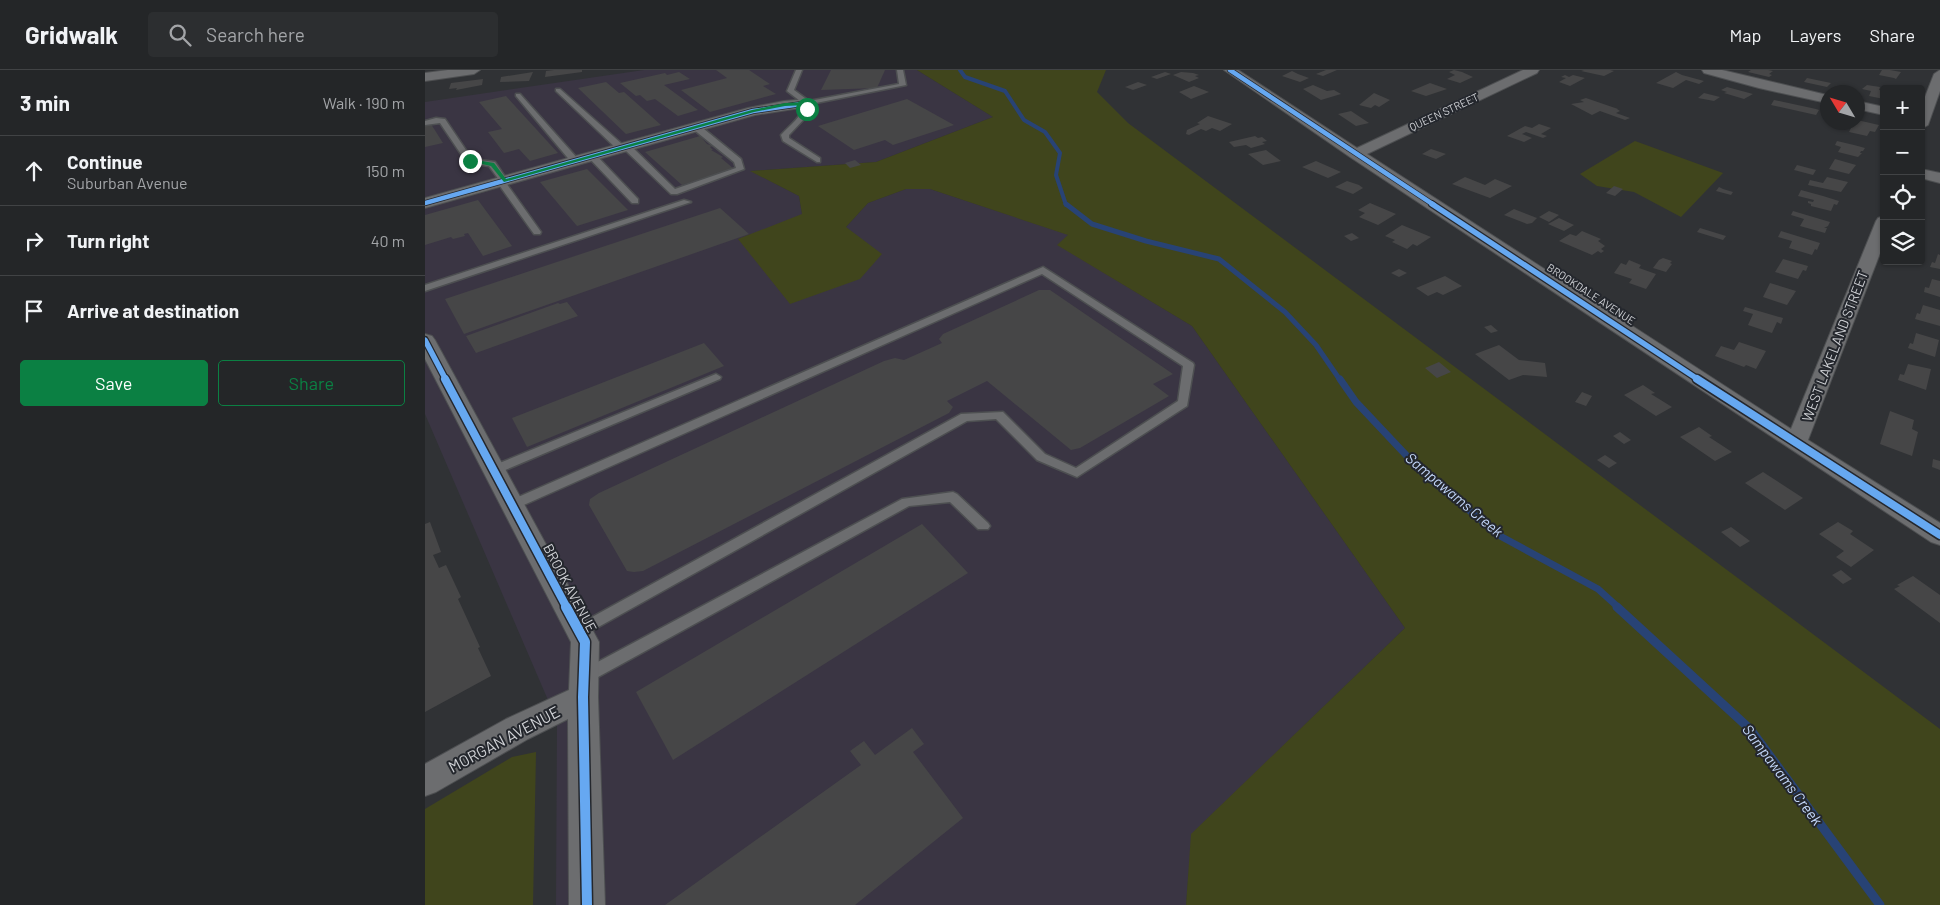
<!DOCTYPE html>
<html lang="en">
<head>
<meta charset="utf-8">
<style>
  :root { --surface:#242628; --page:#2c2e30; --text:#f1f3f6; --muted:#a3a5a8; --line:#414345; --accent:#0b8043 }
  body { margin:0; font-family:Barlow,sans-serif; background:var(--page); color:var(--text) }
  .controls { position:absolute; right:15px; top:15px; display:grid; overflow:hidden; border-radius:5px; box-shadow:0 1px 4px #0004 }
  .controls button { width:45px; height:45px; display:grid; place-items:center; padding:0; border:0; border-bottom:1px solid var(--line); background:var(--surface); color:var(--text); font:25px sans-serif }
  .compass { position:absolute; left:1395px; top:15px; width:45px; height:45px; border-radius:50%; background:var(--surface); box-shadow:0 1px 4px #0004; rotate:308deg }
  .stop { position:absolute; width:15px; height:15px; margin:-11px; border:4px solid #0b8043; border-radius:50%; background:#fff }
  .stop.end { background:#0b8043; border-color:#fff; box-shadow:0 1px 5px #0008 }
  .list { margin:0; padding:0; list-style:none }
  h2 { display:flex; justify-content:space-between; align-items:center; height:65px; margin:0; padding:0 20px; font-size:21px }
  h2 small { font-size:16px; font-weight:400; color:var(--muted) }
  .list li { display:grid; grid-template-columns:32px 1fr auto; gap:15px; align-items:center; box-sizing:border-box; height:70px; padding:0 20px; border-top:1px solid var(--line) }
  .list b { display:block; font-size:19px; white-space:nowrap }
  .list p { margin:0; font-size:16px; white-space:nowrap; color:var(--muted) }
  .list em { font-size:16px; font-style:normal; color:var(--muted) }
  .actions { display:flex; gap:10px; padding:15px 20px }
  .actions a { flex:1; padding:11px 0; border:1px solid var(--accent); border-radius:5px; text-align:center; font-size:18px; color:var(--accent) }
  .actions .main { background:var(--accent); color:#fff }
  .icon { flex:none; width:28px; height:28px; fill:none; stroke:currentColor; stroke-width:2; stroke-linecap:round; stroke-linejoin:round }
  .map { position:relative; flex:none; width:1515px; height:835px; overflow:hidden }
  header { display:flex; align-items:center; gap:30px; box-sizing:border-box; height:70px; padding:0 25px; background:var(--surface); border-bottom:1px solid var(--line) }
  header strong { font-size:24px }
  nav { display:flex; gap:28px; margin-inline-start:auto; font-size:18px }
  .search { width:350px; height:45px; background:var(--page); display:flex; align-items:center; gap:12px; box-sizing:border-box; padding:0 18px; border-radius:5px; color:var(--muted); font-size:19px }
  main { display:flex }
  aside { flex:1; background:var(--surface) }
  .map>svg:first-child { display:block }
  .industrial { fill:#3a3543 }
  .green { fill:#40451c }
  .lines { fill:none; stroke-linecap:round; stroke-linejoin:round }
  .stream-far3 { stroke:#284375; stroke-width:4 }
  .stream-far2 { stroke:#284375; stroke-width:5 }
  .stream-far1 { stroke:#284375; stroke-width:7 }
  .stream { stroke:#284375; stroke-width:9 }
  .building { fill:#464647 }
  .lane-casing { stroke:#4d4f51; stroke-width:3 }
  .street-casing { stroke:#4d4f51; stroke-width:2 }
  .lane { fill:#6c6d6f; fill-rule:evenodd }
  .street { fill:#6c6d6f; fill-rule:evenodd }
  .cycleway-far3-casing { stroke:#24272d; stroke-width:6 }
  .cycleway-far2-casing { stroke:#24272d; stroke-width:8 }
  .cycleway-far1-casing { stroke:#24272d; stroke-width:11 }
  .cycleway-casing { stroke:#24272d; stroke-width:13 }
  .cycleway-far3 { stroke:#66a8f1; stroke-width:4.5 }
  .cycleway-far2 { stroke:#66a8f1; stroke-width:5.5 }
  .cycleway-far1 { stroke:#66a8f1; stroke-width:8 }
  .cycleway { stroke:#66a8f1; stroke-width:10 }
  .route { fill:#0b8043 }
  .labels { text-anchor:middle; stroke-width:4; stroke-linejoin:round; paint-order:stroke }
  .far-street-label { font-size:11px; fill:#d0d2d6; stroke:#24272d }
  .street-label { font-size:14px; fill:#d0d2d6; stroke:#24272d }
  .water-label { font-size:15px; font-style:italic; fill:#c3d7f9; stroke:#24272d }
  .near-street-label { font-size:16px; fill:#d0d2d6; stroke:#24272d }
</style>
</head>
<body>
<header>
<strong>Gridwalk</strong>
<div class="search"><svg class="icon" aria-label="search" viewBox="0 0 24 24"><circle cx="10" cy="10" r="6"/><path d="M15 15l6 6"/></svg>Search here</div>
<nav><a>Map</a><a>Layers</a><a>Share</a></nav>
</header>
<main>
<aside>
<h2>3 min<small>Walk · 190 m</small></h2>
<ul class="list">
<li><svg class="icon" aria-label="ahead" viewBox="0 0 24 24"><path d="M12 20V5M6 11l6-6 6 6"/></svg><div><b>Continue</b><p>Suburban Avenue</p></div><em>150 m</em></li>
<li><svg class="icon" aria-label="right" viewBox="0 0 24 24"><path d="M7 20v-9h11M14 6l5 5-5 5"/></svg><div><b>Turn right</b></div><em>40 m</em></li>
<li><svg class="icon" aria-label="arrive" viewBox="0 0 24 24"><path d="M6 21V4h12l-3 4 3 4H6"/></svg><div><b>Arrive at destination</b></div></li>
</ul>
<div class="actions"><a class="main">Save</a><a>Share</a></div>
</aside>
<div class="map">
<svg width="1515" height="835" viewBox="0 0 1515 835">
  <rect width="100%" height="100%" fill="#303235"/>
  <polygon class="industrial" points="219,0 492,0 568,47 451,92 326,101 374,126 377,144 421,157 443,133 481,119 505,119 644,165 633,175 767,256 980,558 767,764 761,835 131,835 132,651 0,344 0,32"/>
  <g class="green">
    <polygon points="492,0 681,0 672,22 703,53 1515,659 1515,835 761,835 766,764 980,558 767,256 632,175 643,165 505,119 481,119 443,133 421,157 457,184 435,209 365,234 313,169 377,144 374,126 325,101 451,92 568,47"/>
    <polygon points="1210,71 1298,103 1256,147 1209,122 1172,116 1155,104"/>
    <polygon points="111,682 108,835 0,835 0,739 87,687"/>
  </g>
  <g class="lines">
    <polyline class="stream-far3" points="535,0 540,7 580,21 599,50 620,62 635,83 631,105 641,135"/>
    <polyline class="stream-far2" points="641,134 667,154 721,171 794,189 860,242 891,275 915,310"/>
    <polyline class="stream-far1" points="915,309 931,332 997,402 1077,467 1173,519 1194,538"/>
    <polyline class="stream" points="1192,537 1325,659 1455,835"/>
  </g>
  <g class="building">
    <polygon points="129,0 157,0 157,2 120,7 121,1"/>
    <polygon points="291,0 324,0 345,14 338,16 351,24 285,42 256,20 302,8"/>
    <polygon points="406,0 460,0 452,18 396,20"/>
    <polygon points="901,0 912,0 898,6 891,4"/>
    <polygon points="1029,0 1037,2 1048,7 1035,13 1022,9 1030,5 1024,2"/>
    <polygon points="1159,0 1185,0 1189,1 1179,6 1156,1"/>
    <polygon points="1326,0 1343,0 1348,1 1344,4 1347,5 1344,7 1323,2"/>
    <polygon points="1457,0 1465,0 1476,2 1471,9 1469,8 1454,5"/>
    <polygon points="867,1 873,4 884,8 875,12 857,6"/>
    <polygon points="108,2 104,11 75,12 76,7"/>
    <polygon points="254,2 265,9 239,15 273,40 253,46 230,29 222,31 215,25 211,26 195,13 240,3 242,5"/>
    <polygon points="740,2 746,4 732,9 726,7"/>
    <polygon points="756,2 768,3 774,5 770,6 774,8 764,12 748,5"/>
    <polygon points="1251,2 1257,5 1279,11 1274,14 1261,10 1248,18 1231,13"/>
    <polygon points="1140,5 1144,7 1148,5 1160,8 1145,16 1134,12 1141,8 1136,7"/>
    <polygon points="1382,8 1406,13 1402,17 1379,12"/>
    <polygon points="58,9 57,15 31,20 32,18 24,19 26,13"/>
    <polygon points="181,12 194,23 199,22 236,55 201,64 153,18"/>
    <polygon points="713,12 722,15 708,20 700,17"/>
    <polygon points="1005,13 1022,19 1001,26 986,21"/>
    <polygon points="888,15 902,21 909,20 916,24 896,30 878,19"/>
    <polygon points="1442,15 1455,17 1454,20 1459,21 1459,29 1444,26 1446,21 1437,19"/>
    <polygon points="769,16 784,22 766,29 754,22"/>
    <polygon points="1302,17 1328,24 1319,29 1299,23 1302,22 1296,20"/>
    <polygon points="949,23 965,30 954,37 950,35 946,38 934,35"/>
    <polygon points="1279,23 1295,27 1289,31 1273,28"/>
    <polygon points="81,26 133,83 105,91 94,79 79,83 63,62 77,59 54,32"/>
    <polygon points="1161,28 1193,39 1192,39 1195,41 1191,43 1205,48 1200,50 1175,41 1167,45 1146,34 1159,32 1155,30"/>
    <polygon points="482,29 529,55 468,75 460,70 429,80 393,56"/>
    <polygon points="1349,30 1391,39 1394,40 1391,45 1346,35"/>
    <polygon points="926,41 944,53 931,56 913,44"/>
    <polygon points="783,46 807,54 795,61 787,58 781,61 776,59 764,65 761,64 762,60 775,54 772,53"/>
    <polygon points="1432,50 1454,55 1450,62 1445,61 1442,66 1424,62 1426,58 1420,56 1420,53 1432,52"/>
    <polygon points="6,54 18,73 0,77 0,56"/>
    <polygon points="1114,54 1126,58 1116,64 1122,66 1118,68 1101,62 1097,64 1107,68 1099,72 1082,66 1100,56 1107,58"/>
    <polygon points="275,66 282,74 288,76 285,77 288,80 286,80 298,87 296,88 309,99 257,115 220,82"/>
    <polygon points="830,66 833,68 837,67 842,71 837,72 840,74 826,78 821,75 809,77 804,72"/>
    <polygon points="1412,71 1429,75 1440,78 1438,81 1436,81 1435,83 1437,83 1433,87 1413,82 1416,77 1410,75"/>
    <polygon points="1006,79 1021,84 1011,89 997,84"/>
    <polygon points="841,80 856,91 838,95 823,84"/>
    <polygon points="1410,89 1431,95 1424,104 1404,99"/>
    <polygon points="430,90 436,95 425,98 420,93"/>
    <polygon points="891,91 916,102 903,108 877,97"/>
    <polygon points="1372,95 1391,100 1388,105 1369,100"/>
    <polygon points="162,99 203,140 152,156 115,112"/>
    <polygon points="1040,107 1060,115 1070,109 1087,116 1065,128 1027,114"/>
    <polygon points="1402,107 1423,112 1416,122 1383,115 1385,110 1398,113"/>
    <polygon points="922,111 934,115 938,118 928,124 910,117"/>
    <polygon points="1189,116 1198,119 1190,126 1181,123"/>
    <polygon points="1294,117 1298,119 1308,122 1306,125 1291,121"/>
    <polygon points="1376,120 1398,126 1414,131 1412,135 1409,134 1406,141 1386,136 1386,134 1383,133 1383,131 1388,132 1389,130 1373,126"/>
    <polygon points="53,130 87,176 58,186 43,163 39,164 40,166 28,169 26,167 0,175 0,145"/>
    <polygon points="945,133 971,144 953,155 934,147 940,143 933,140"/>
    <polygon points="295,138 324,164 39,264 20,229"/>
    <polygon points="1089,139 1112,148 1107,153 1102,154 1079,145"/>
    <polygon points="1124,141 1134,145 1124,152 1114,147"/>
    <polygon points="1368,141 1405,152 1403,156 1399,158 1402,158 1400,163 1375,156 1379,149 1366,145"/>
    <polygon points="1134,148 1149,155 1139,161 1123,154"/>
    <polygon points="977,155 1006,167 992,176 988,174 982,179 967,172 970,170 960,166"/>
    <polygon points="1275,158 1301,166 1298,170 1272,162"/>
    <polygon points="1157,161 1176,169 1173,171 1180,176 1176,179 1179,181 1176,183 1173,181 1167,185 1134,171 1145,164 1151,166"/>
    <polygon points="1356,161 1395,173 1392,180 1390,179 1387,185 1364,178 1367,171 1353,167"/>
    <polygon points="927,163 934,168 926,171 919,166"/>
    <polygon points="1513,184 1515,185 1515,199 1505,197 1507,192 1510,193"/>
    <polygon points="1238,188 1247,191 1245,193 1247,194 1241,202 1228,198 1234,190"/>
    <polygon points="1358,189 1383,196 1381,201 1378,200 1373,209 1350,202"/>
    <polygon points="1204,190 1216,195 1214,198 1231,204 1221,219 1204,213 1207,209 1189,203 1196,193 1201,195"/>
    <polygon points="974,199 982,203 974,207 966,203"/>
    <polygon points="1020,206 1037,216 1018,225 1012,222 1003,226 991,218"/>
    <polygon points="1507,209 1515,211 1515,227 1499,222 1500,217 1504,218"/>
    <polygon points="1345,213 1371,221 1362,235 1338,227"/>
    <polygon points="614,220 625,220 748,304 728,314 744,326 655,378 646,380 562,311 522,331 528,337 524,343 218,501 209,502 202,501 164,435 165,429 174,423 459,291 470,288 479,290 517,273 514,269 518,264"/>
    <polygon points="142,232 153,246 51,283 41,266 133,233 135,234"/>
    <polygon points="1498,235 1515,240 1515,256 1490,249 1492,243 1495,244"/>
    <polygon points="1320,237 1358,248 1356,254 1352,252 1347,263 1323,255 1328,244 1318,241"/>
    <polygon points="1066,255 1073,261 1066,263 1059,257"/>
    <polygon points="1491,263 1514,270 1510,287 1483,278 1485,273 1488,274"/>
    <polygon points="1314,272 1341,281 1331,299 1321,295 1319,297 1290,286 1296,276 1309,280"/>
    <polygon points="279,273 299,296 102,377 87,348"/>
    <polygon points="1074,275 1094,290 1120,293 1122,307 1098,305 1084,310 1050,284"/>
    <polygon points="1014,292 1026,302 1012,308 1000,298"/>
    <polygon points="1483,294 1506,299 1501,320 1473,310 1475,304 1479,305"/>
    <polygon points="1218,315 1230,323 1226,324 1247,337 1231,346 1199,325"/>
    <polygon points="1157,322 1167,326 1161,336 1150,332"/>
    <polygon points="1465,341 1489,350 1487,359 1493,362 1487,386 1455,374"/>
    <polygon points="1274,357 1287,366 1284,367 1307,382 1290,391 1255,367"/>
    <polygon points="1195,362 1206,370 1199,374 1188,366"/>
    <polygon points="1180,385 1192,393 1184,398 1172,390"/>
    <polygon points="1508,389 1515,391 1515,400 1507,397"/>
    <polygon points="1338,402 1378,428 1360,440 1320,413"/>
    <polygon points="5,452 16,482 8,485 14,498 21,495 36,527 33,529 55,577 53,578 66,606 0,642 0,454"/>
    <polygon points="1413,452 1428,461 1425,464 1449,480 1426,497 1411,487 1419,481 1394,464"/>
    <polygon points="497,454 543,503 248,690 211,622"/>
    <polygon points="1306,457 1325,471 1315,477 1296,462"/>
    <polygon points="1416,500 1427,509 1418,514 1407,505"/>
    <polygon points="1488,506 1515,525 1515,553 1469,519 1475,516 1472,515"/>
    <polygon points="487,658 499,674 488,682 538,748 430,835 240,835 436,695 425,681 439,671 450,685"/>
  </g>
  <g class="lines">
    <g class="lane-casing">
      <g id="lane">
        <path d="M371,0H377L369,20L384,31L474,14L472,0H478L481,15L386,34L380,48L364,65V68L395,88V92H392L358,71L356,65C365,55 377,47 379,34L362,21Z"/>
        <polygon points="131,19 135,19 198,75 204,74 250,119 311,98 309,92 268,59 268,55 274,55 316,89 319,99 252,124 246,124 199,79 193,80 131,21"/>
        <polygon points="91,24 95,24 153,89 153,93 147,93 91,26"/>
        <polygon points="11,48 20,49 47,89 70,92 83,111 81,113 116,162 115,164 109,164 72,112 74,110 64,96 42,93 15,53 0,55 0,51"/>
        <polygon points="164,84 170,84 213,129 213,133 207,133 164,88"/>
        <polygon points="259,130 266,132 0,221 0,215"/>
        <polygon points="618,197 768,293 769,295 762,336 652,407 612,390 571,349 542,351 159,565 154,567 149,565 147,561 149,557 536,344 578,342 620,384 651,398 753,331 758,296 617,204 92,438 82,438 81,435 82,432"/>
        <polygon points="291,304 296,307 295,309 73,403 65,403 63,400 65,397"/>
        <polygon points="528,422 532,424 563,453 565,456 563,459 553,459 525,432 484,436 164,612 159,614 154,612 151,607 154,602 477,429"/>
      </g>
    </g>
    <g class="street-casing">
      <g id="street">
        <polygon points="23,0 55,0 49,4 0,11 0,3"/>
        <polygon points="799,0 813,0 932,78 1098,0 1114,0 1112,3 942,84 1366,359 1451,151 1453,148 1459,146 1459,173 1383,370 1515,453 1515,475 1506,472 925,87"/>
        <polygon points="1277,0 1297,0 1402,25 1402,33 1334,18 1279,3"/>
        <polygon points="1515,0 1515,21 1503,55 1496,59 1496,37 1509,4"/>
        <polygon points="383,29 390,33 388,36 330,45 0,138 0,128 323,38 359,31"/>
        <polygon points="1432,31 1459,37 1459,45 1432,39"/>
        <polygon points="1496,99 1515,103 1515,113 1496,108"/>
        <polygon points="0,264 7,266 10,270 174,572 173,627 180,835 144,835 143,649 103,669 11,722 0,726 0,694 81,649 144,620 146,572 0,289"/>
      </g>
    </g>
    <use href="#lane" class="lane"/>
    <use href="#street" class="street"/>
    <g class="cycleway-far3-casing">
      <g id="cycleway-far3">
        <polyline points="805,0 1009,135"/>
        <polyline points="0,133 328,41 383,33"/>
      </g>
    </g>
    <g class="cycleway-far2-casing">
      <g id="cycleway-far2">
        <polyline points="1007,134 1274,310"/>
        <polyline points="0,270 21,310"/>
      </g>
    </g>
    <g class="cycleway-far1-casing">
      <g id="cycleway-far1">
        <polyline points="20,309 142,538"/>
        <polyline points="1272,309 1515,465"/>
      </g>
    </g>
    <g class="cycleway-casing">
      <polyline id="cycleway" points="141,537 160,572 158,627 162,835"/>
    </g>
    <use href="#cycleway-far3" class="cycleway-far3"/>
    <use href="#cycleway-far2" class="cycleway-far2"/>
    <use href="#cycleway-far1" class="cycleway-far1"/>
    <use href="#cycleway" class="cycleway"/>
  </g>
  <polygon class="route" points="383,32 385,33 384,40 380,39 381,35 360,36 329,42 79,112 66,96 43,91 45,89 69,93 81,109 327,40 360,33"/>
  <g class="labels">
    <g class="far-street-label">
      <text transform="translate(1019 42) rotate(-25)" y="4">QUEEN STREET</text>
      <text transform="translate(1166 224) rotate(33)" y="4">BROOKDALE AVENUE</text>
    </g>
    <g class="street-label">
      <text transform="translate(1410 276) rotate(-69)" y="5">WEST LAKELAND STREET</text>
      <text transform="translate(145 518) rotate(62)" y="5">BROOK AVENUE</text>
    </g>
    <g class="water-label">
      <text transform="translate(1029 425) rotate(40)" y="5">Sampawams Creek</text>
      <text transform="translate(1357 705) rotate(53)" y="5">Sampawams Creek</text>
    </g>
    <g class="near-street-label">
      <text transform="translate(79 669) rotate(-28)" y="6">MORGAN AVENUE</text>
    </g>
  </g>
</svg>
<div class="controls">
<button>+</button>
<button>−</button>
<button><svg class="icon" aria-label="locate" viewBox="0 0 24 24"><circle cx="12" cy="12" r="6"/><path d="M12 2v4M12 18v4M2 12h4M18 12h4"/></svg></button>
<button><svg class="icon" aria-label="layers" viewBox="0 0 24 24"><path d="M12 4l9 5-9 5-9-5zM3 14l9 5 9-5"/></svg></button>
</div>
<svg class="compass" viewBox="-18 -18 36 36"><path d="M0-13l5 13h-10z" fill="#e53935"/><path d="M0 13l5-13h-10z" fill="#a3a5a8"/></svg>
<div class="stop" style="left:382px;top:39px"></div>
<div class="stop end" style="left:45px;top:91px"></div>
</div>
</main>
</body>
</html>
